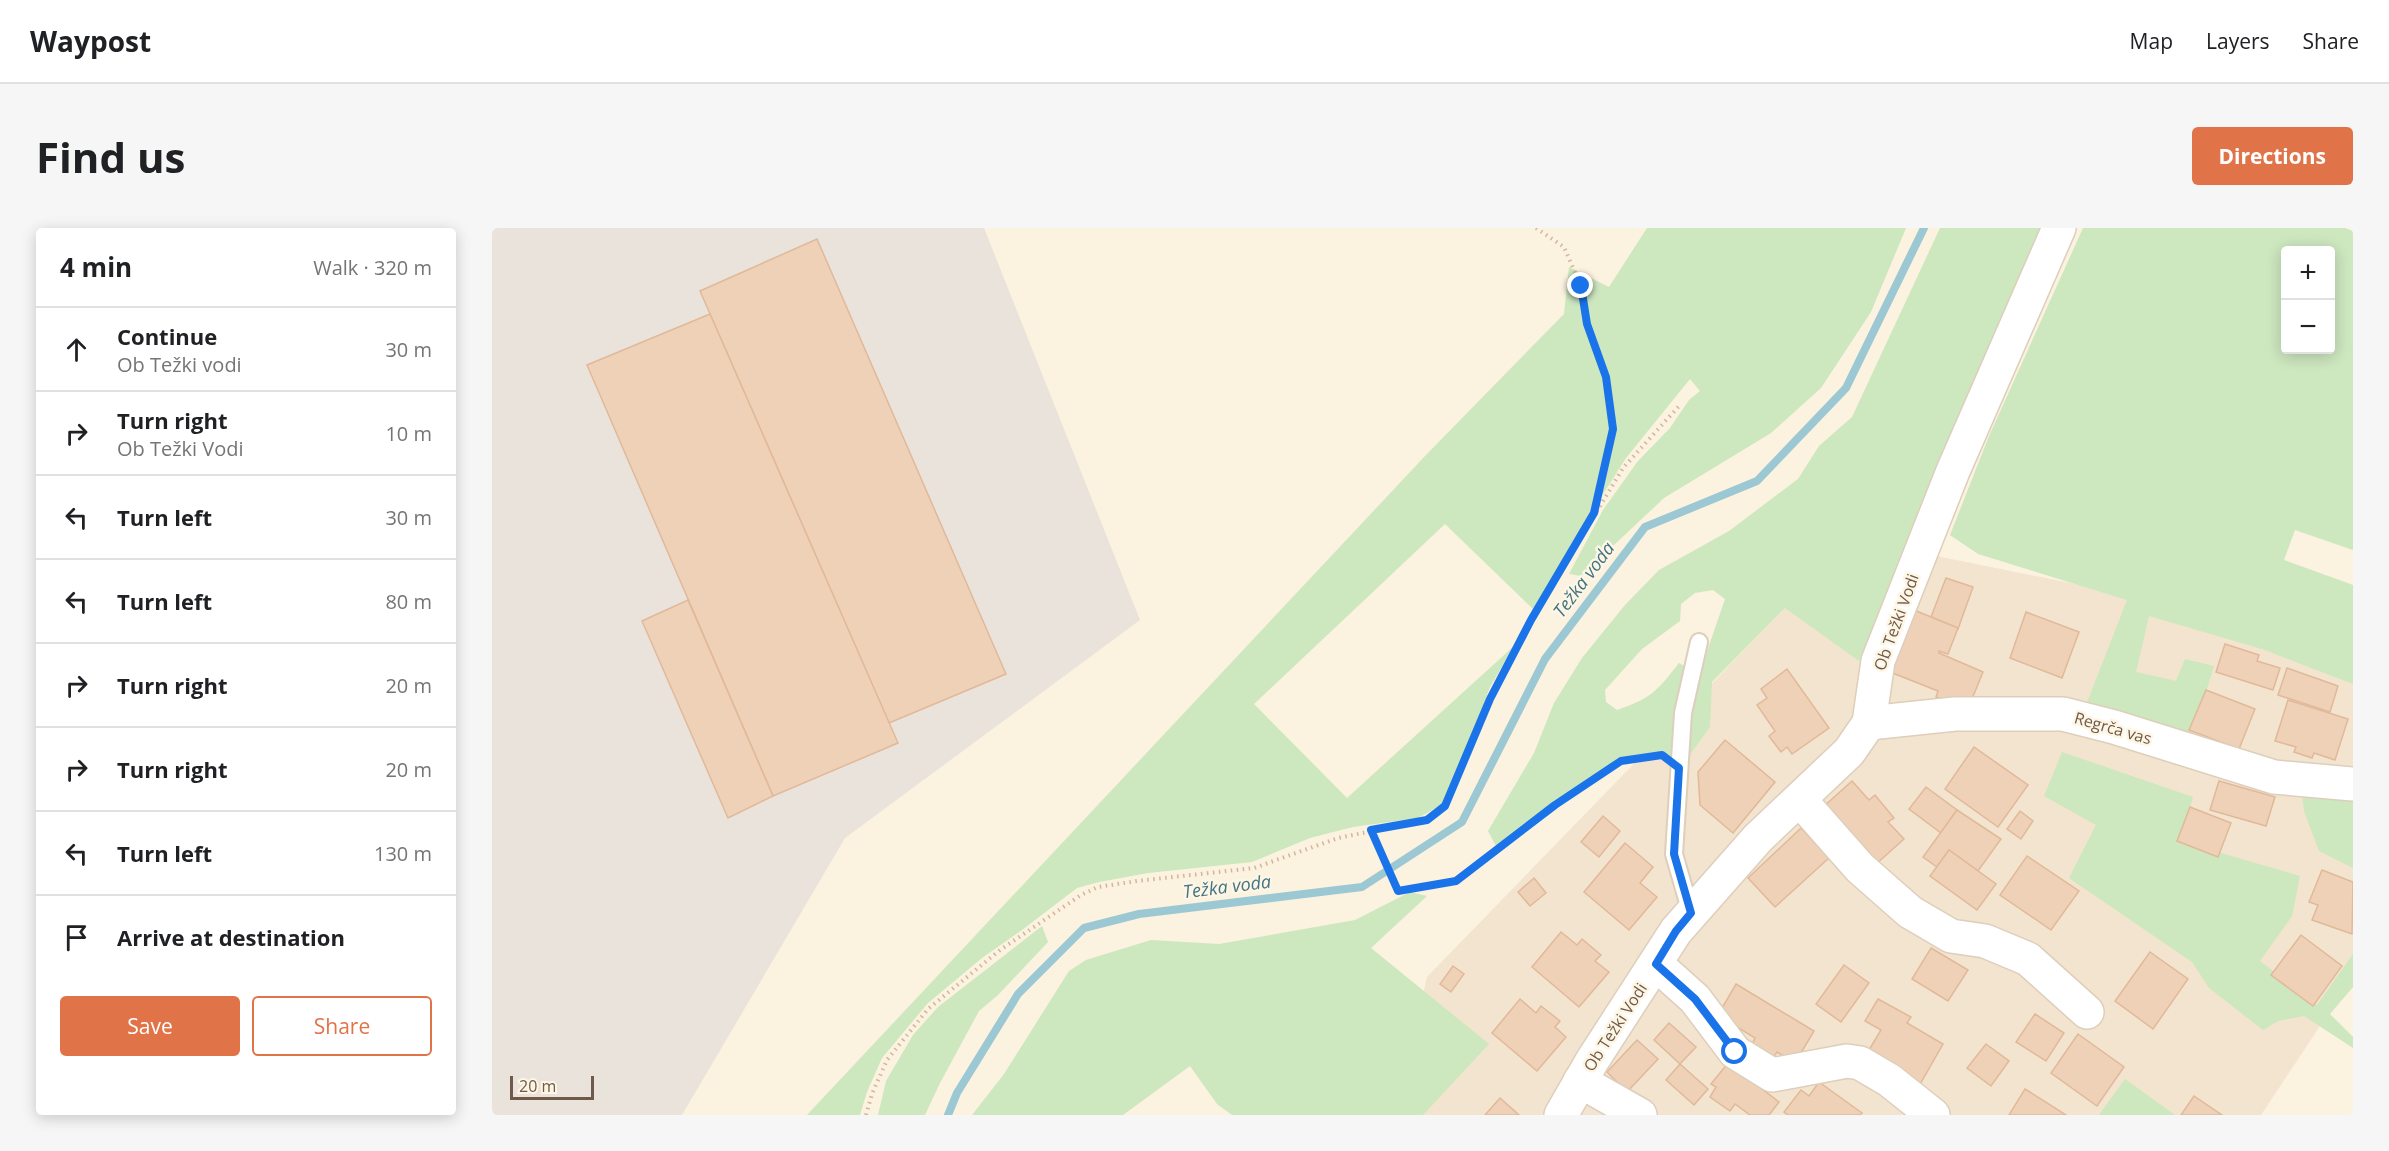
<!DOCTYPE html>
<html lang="en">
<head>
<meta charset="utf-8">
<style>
  :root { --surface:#fff; --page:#f6f6f6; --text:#202124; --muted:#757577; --line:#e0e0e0; --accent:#e17348 }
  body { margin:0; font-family:"Open Sans",sans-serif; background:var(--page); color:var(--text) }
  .controls { position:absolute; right:18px; top:18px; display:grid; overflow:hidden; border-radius:6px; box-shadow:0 3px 15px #0003 }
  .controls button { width:54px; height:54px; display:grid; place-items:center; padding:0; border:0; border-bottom:2px solid var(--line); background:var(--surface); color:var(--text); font:30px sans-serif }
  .scale { position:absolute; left:18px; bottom:15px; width:84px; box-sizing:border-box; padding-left:6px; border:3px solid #705948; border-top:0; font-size:16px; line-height:21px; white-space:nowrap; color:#705948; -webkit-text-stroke:4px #fef6e5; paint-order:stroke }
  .stop { position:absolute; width:18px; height:18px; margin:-14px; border:4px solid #1a73e8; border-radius:50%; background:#fff }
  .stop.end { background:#1a73e8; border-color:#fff; box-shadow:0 2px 6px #0008 }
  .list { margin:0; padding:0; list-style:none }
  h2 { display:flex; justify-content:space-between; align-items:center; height:78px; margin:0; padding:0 24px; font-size:26px }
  h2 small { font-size:20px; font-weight:400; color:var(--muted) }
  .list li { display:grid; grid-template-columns:39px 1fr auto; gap:18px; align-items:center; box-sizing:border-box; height:84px; padding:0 24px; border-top:2px solid var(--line) }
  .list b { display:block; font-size:22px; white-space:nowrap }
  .list p { margin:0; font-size:20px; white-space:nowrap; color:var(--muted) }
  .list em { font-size:20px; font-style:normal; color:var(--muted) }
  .actions { display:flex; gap:12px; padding:18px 24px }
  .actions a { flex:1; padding:14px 0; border:2px solid var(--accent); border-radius:6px; text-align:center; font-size:21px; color:var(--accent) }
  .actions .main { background:var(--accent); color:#fff }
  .icon { flex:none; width:33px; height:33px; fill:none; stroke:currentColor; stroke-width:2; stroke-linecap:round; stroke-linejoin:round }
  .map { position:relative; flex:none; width:1861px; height:887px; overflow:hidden; border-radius:6px }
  header { display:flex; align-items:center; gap:36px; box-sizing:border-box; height:84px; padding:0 30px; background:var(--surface); border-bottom:2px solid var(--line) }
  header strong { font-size:28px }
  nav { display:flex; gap:33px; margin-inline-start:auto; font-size:21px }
  .intro { display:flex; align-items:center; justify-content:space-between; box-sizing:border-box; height:144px; padding:0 36px }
  h1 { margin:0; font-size:42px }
  .button { padding:15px 27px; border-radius:6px; background:var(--accent); color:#fff; font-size:21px; font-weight:700 }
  main { display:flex; gap:36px; padding:0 36px }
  aside { flex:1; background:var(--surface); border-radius:6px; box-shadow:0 3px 15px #0003 }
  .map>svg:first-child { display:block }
  .residential { fill:#f2e4ce }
  .industrial { fill:#e9e3db }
  .green { fill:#cde7bf; fill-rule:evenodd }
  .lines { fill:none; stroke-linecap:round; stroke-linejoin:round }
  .stream { stroke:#9cc8d4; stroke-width:8 }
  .building { fill:#efd1b8; stroke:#e1b999; stroke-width:1.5 }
  .lane-casing { stroke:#decebc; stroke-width:20 }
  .street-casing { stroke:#decebc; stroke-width:36 }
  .path { stroke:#d3b59c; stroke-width:4; stroke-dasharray:1.5 4.5; stroke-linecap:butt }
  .lane { stroke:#fff; stroke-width:16 }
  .street { stroke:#fff; stroke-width:33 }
  .route { stroke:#1a73e8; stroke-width:8 }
  .labels { text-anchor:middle; stroke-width:5; stroke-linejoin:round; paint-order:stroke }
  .street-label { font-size:16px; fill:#705948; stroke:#fef6e5 }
  .water-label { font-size:18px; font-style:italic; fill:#437483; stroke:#fef6e5 }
</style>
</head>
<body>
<header>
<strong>Waypost</strong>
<nav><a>Map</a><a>Layers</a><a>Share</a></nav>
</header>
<div class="intro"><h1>Find us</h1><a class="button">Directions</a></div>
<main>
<aside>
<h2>4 min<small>Walk · 320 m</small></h2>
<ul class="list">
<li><svg class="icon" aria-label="ahead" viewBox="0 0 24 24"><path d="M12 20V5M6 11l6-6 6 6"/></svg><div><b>Continue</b><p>Ob Težki vodi</p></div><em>30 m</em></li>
<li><svg class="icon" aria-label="right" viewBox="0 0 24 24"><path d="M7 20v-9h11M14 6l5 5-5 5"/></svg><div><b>Turn right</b><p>Ob Težki Vodi</p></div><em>10 m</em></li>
<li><svg class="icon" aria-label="left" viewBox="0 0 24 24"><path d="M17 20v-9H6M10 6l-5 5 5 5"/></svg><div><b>Turn left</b></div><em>30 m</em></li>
<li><svg class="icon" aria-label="left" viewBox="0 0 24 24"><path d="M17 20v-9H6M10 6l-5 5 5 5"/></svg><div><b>Turn left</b></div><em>80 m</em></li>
<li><svg class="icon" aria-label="right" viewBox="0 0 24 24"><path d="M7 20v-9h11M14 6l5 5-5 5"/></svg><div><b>Turn right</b></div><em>20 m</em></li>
<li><svg class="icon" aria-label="right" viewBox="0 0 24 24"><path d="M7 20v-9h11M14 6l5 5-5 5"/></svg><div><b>Turn right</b></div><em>20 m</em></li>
<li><svg class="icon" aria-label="left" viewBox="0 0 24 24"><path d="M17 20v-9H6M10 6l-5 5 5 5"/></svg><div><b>Turn left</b></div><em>130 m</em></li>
<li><svg class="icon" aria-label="arrive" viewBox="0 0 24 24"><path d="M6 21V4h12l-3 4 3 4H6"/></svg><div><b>Arrive at destination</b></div></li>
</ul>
<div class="actions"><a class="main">Save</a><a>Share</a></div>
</aside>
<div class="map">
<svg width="1861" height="887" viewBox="0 0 1861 887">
  <rect width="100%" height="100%" fill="#fbf2df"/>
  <polygon class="residential" points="1360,311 1588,357 1861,425 1861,748 1769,887 905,887 935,749"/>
  <polygon class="industrial" points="0,0 492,0 648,392 353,610 190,887 0,887"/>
  <g class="green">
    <polygon points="1155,0 1414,0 1379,84 1329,160 1279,205 1172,270 1089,348 1077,346 1111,282 1146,233 1178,200 1197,172 1208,163 1198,151 1134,230 1080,315 1043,383 953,296 762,476 855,570 1022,418 998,459 961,557 951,576 926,590 861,599 818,610 760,634 656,645 607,654 585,660 530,702 490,730 436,775 390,830 375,864 368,887 315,887 934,227 1072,86 1077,39 1117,59"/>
    <path d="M1448,0H1548L1505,117L1367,433L1293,380L1220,454L1218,499L1192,535L1199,484L1211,435L1233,371L1221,362L1203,365L1189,376L1188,393L1150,421L1113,462L1114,474L1125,482C1160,470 1165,463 1187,435L1196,440L1187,463L1182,530C1177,528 1171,524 1165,524C1118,527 1044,592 1005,620L996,603L1042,525L1062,475L1090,430L1133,377L1167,342L1237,303L1306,251L1327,218L1360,189Z"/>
    <path d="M1591,0H1853L1861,3V322L1803,302L1792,332L1861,357V456L1770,421L1657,388L1644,444L1684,453L1693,431L1722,438L1699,512L1594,477L1635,372L1486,326L1458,307L1497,208ZM1794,22H1838V122H1794Z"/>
    <polygon points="1570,524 1701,569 1688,613 1808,648 1800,688 1768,733 1825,777 1861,726 1861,759 1838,786 1861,809 1861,820 1812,788 1786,793 1771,802 1717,760 1700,734 1577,650 1604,597 1552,568"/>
    <polygon points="1810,567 1861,567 1861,640 1827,623 1812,583"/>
    <polygon points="918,664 935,668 879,720 997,816 931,887 740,887 725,876 698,838 631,887 480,887 512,846 577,743 594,732 659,712 727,716 863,692"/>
    <polygon points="550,698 556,714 506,767 487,783 448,855 433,887 386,887 394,853 421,807 446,779"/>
    <polygon points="1633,851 1683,887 1607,887"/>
  </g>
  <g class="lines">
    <polyline class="stream" points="456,887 465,865 526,766 592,700 647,686 870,659 970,594 1053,431 1153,299 1265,253 1354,160 1432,0"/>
  </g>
  <g class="building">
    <polygon points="325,11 514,446 397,495 208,63"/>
    <polygon points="218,86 406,515 281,568 95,137"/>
    <polygon points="1454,350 1481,359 1466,401 1439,389"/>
    <polygon points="196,372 281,568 236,590 150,393"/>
    <polygon points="1422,382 1466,400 1456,426 1447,423 1447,425 1491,444 1478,476 1458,475 1444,469 1446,463 1398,444"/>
    <polygon points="1534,384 1587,404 1570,450 1518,430"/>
    <polygon points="1733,416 1767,427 1765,433 1788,440 1781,462 1724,444"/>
    <polygon points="1795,440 1846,458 1838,484 1786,467"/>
    <polygon points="1295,441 1337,500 1300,526 1295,519 1289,524 1277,508 1283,503 1265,477 1275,470 1269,461"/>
    <polygon points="1714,462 1763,481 1747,521 1697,502"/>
    <polygon points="1796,472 1856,491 1843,532 1822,525 1820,530 1802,524 1804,519 1783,513"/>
    <polygon points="1233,512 1283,554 1241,605 1208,577 1206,544"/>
    <polygon points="1482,519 1536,557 1506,599 1453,561"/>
    <polygon points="1360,553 1377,572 1383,567 1402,590 1396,594 1412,611 1382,638 1330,580"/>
    <polygon points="1727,553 1783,569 1774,598 1718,582"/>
    <polygon points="1434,559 1465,582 1449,605 1417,581"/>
    <polygon points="1698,579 1739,595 1726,629 1685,613"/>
    <polygon points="1465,582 1509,611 1486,643 1457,622 1445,639 1431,629"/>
    <polygon points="1528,583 1541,593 1529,611 1515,601"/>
    <polygon points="1111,588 1128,603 1107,629 1089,614"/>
    <polygon points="1309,600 1337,630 1283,679 1256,650"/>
    <polygon points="1133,615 1161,639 1148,655 1165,669 1137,702 1092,664"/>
    <polygon points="1457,622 1504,656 1485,682 1438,648"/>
    <polygon points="1535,628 1587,663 1559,702 1508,667"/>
    <polygon points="1830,642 1861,654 1860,706 1820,692 1826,677 1817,674"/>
    <polygon points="1042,650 1054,665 1038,678 1026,664"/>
    <polygon points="1069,704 1085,717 1090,711 1109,727 1103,733 1117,744 1087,779 1040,739"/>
    <polygon points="1809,707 1850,738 1821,778 1779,747"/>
    <polygon points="1439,720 1476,742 1456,773 1420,751"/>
    <polygon points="1658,724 1696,751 1661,801 1623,773"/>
    <polygon points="1352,737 1377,755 1349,794 1324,776"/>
    <polygon points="961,738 972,746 959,764 948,756"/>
    <polygon points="1244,756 1322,803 1303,835 1285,824 1281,830 1259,818 1263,810 1226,787"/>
    <polygon points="1028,771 1044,785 1049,778 1068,793 1063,799 1074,809 1045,843 1000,805"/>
    <polygon points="1386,771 1419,789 1415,795 1451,816 1427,858 1374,827 1389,802 1373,793"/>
    <polygon points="1543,786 1572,805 1554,833 1524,814"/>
    <polygon points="1177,795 1204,819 1188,836 1162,812"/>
    <polygon points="1586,806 1632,839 1605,878 1559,845"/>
    <polygon points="1145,812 1166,831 1135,864 1115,844"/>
    <polygon points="1494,816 1517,833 1499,858 1475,840"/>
    <polygon points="1236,835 1287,874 1277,887 1258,887 1243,876 1238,883 1218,869 1224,859 1219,856"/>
    <polygon points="1188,836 1216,861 1202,877 1174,852"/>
    <polygon points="1327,854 1370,885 1368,887 1296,887 1292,884 1309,862 1317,868"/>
    <polygon points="1533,861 1574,887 1517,887"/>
    <polygon points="1702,868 1730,887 1689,887"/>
    <polygon points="1008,870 1027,887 993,887"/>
  </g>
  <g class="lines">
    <g class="lane-casing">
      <polyline id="lane" points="1199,685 1182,626 1191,485 1207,414"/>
    </g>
    <g class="street-casing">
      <g id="street">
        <polyline points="1377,495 1463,486 1571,486 1622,499 1782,549 1861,556"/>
        <polyline points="1308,572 1368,640 1418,684 1459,708 1493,713 1536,731 1595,784"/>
        <polyline points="1164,736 1203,771 1243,824 1280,847 1355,833 1368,835 1397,852 1441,887"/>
        <polyline points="1088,853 1148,887"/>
        <polyline points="1069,887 1100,833 1184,703 1266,610 1357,524 1377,495 1386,433 1461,243 1567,0"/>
      </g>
    </g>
    <g class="path">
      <polyline points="1044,0 1072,19 1089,58 1095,96 1114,149 1121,201 1103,281"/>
      <polyline points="879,602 906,663 964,653 1063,577 1129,533 1167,527"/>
      <polyline points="374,887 380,866 395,832 436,781 508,722 589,667 606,659 645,653 762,640 846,610 935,592 953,578 998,471 1039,392 1131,240 1188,177"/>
    </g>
    <use href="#lane" class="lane"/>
    <use href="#street" class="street"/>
  </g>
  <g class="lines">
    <polyline class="route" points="1089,58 1095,96 1114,149 1121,201 1102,285 1039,392 998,471 953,578 935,592 879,602 906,663 964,653 1063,577 1129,533 1170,527 1187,540 1182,626 1199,685 1184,703 1164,736 1203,771 1243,824"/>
  </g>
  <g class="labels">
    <g class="street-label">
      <text transform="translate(1404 394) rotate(-70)" y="6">Ob Težki Vodi</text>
      <text transform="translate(1621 500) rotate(16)" y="6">Regrča vas</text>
      <text transform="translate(1123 799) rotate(-57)" y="6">Ob Težki Vodi</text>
    </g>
    <g class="water-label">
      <text transform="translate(1092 352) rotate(-53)" y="6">Težka voda</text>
      <text transform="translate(735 659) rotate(-7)" y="6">Težka voda</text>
    </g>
  </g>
</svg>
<div class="controls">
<button>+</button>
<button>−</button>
</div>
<div class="scale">20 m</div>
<div class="stop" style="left:1243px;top:824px"></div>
<div class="stop end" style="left:1089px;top:58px"></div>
</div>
</main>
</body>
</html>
